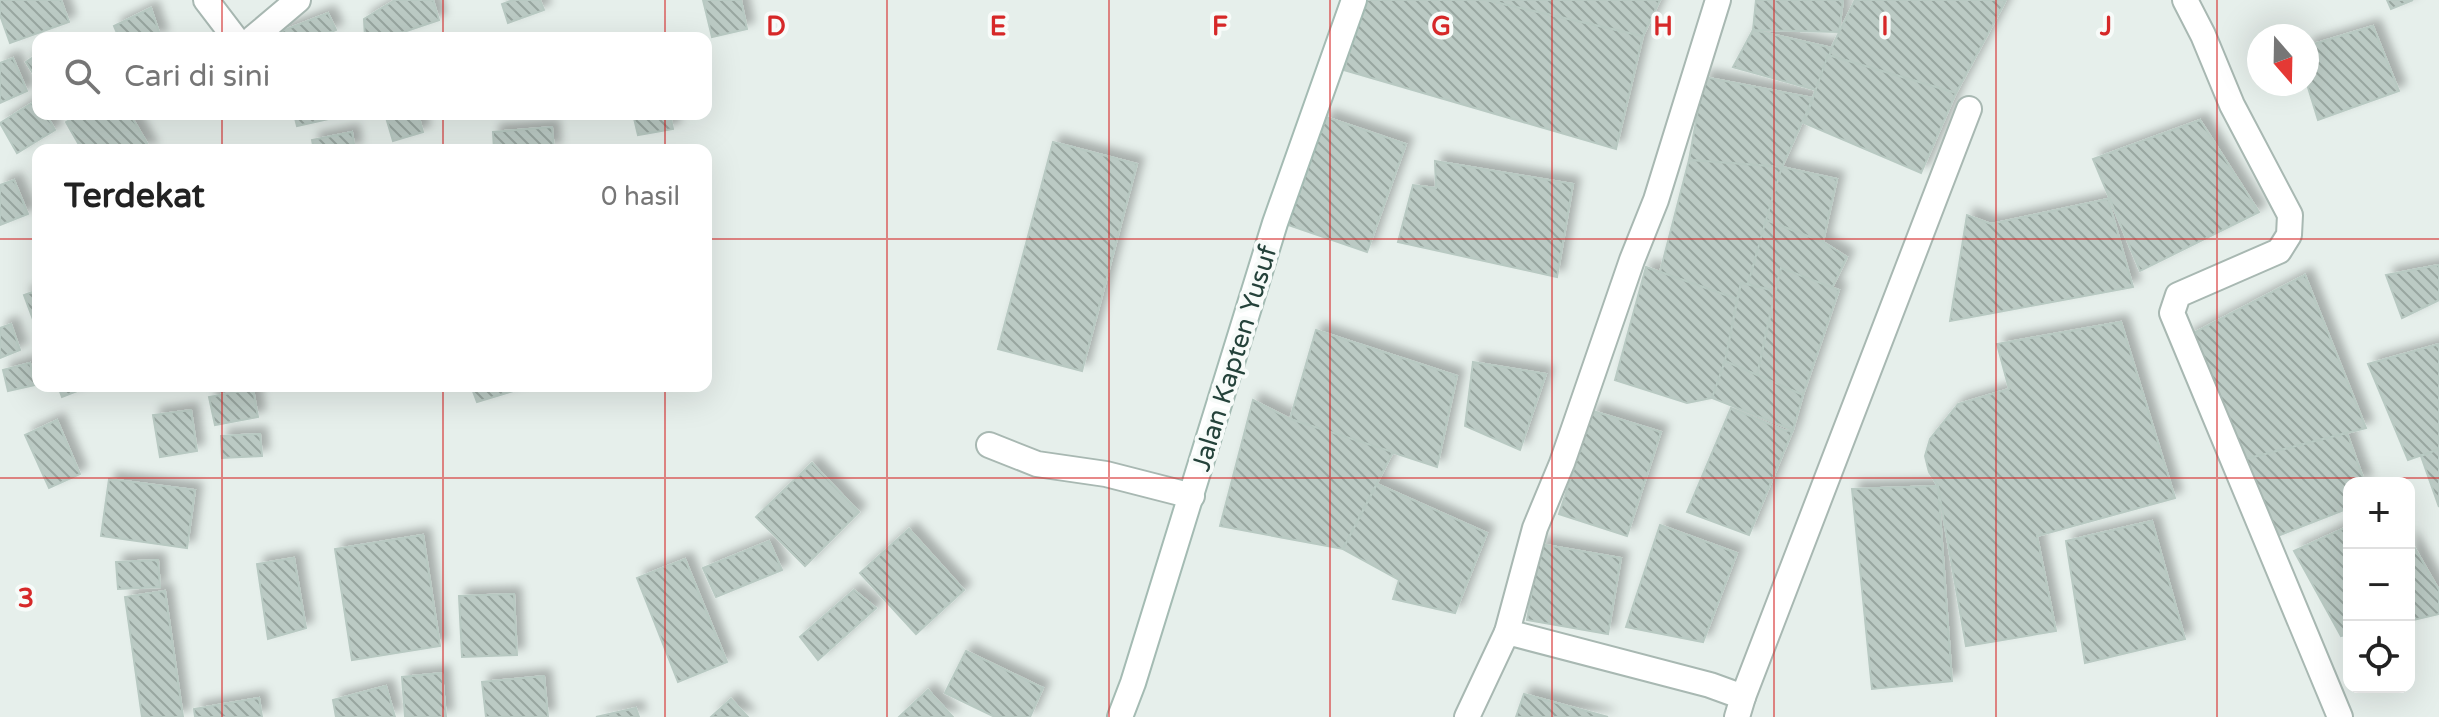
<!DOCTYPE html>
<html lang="id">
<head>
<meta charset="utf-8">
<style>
  :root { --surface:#fff; --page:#f6f6f6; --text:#222; --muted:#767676; --line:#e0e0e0 }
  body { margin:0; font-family:"Varela Round",sans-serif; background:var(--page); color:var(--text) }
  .controls { position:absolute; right:24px; bottom:24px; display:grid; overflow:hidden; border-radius:16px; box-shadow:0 8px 32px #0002 }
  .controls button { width:72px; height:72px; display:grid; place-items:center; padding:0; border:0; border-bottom:2px solid var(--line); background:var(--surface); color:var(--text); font:40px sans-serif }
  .compass { position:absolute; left:2247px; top:24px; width:72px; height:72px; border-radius:50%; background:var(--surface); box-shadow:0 8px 32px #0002; rotate:160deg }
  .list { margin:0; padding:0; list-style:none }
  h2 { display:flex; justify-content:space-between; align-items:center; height:104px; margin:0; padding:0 32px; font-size:34px }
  h2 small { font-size:26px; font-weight:400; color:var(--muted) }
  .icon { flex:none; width:44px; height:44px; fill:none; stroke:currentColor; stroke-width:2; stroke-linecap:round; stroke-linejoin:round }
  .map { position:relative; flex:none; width:2439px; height:717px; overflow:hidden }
  .search { position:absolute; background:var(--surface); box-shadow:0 8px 32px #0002; left:32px; top:32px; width:680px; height:88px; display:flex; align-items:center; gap:20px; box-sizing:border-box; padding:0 28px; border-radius:16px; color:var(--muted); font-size:30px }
  .panel { position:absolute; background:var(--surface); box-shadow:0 8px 32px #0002; left:32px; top:144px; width:680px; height:248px; border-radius:16px }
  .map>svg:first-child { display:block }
  .building { fill:url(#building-back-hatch); stroke:#b8c9c2; stroke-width:2; filter:url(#shadow) }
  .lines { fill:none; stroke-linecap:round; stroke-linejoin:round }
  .service-casing { stroke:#a8b8b2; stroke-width:28 }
  .minor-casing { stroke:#a8b8b2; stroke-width:28 }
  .secondary-casing { stroke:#a4bbb3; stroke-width:28 }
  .service { stroke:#fff; stroke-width:24 }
  .minor { stroke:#fff; stroke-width:24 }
  .secondary { stroke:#fff; stroke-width:24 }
  .grid { fill:none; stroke:#d62828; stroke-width:2; stroke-opacity:0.55 }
  .labels { text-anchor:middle; stroke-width:8; stroke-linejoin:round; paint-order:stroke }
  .street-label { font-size:26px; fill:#24423a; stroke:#f7fbf9 }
  .grid-label { font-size:26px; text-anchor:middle; font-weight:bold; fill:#d62828; stroke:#f7fbf9; stroke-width:8; stroke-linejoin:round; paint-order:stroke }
</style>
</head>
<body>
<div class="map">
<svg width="2439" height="717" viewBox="0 0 2439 717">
  <defs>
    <pattern id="building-back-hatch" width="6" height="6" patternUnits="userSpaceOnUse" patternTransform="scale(2)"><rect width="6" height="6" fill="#bbcac4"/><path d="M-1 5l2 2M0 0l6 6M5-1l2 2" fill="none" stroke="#98a6a0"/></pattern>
    <filter id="shadow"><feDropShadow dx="7" dy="-7" stdDeviation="4" flood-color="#0004"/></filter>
  </defs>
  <rect width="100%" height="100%" fill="#e6efeb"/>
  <g class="building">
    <polygon points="0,0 61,0 69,22 10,43 0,15"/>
    <polygon points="395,0 433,0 439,20 386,38 365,38 364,19"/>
    <polygon points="513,0 540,0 544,10 508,23 502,4"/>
    <polygon points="703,0 741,0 747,29 712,37"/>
    <polygon points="1367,0 1486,0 1643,36 1616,149 1344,70"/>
    <polygon points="1486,0 1660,0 1643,36"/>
    <polygon points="1756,0 1843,0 1839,32 1753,30"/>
    <polygon points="1855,0 2006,0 1956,93 1828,55"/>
    <polygon points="2387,0 2413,0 2391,9"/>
    <polygon points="151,8 161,38 119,38 114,26"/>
    <polygon points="328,13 336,30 316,38 274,38 272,35"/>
    <polygon points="2373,26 2399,91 2318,120 2307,84 2307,46"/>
    <polygon points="1753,30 1832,48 1816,90 1733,67"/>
    <polygon points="38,54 38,81 26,62"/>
    <polygon points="1828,55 1956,93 1921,173 1804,123"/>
    <polygon points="13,58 27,91 0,103 0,63"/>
    <polygon points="1704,77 1813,98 1782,167 1689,160"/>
    <polygon points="37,100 38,114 46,114 55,130 17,153 0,123"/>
    <polygon points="80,114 130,114 151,150 82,150 66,122"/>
    <polygon points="294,114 351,114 297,126"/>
    <polygon points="385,114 418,114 423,132 393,141"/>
    <polygon points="633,114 670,114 673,129 638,135"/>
    <polygon points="1326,117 1406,144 1367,252 1288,225"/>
    <polygon points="2200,120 2259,212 2140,271 2093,159"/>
    <polygon points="552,127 554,150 494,150 493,132"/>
    <polygon points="352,132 355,150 314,150 312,140"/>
    <polygon points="1053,142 1137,164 1082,371 998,349"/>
    <polygon points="1689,160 1782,167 1748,284 1741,283 1737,299 1660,272"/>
    <polygon points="1435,161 1573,184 1557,277 1398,242 1413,185 1436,188"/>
    <polygon points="1782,167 1837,179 1823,242 1766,220"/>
    <polygon points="14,180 28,214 0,225 0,185"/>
    <polygon points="2108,199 2133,287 1950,321 1967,215 1991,224"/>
    <polygon points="1766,220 1823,242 1847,257 1832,288 1781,268 1775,291 1748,284"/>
    <polygon points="2439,265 2439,300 2402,318 2386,275"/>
    <polygon points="1646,267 1737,299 1725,361 1712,398 1687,403 1615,380"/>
    <polygon points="1781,268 1839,290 1803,395 1757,375"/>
    <polygon points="2305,275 2366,428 2242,460 2186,337"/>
    <polygon points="1741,283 1775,291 1757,375 1725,361"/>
    <polygon points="38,290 38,333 24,295"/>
    <polygon points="2121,322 2175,498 2037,536 2056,631 1966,646 1938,486 1929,472 1925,456 1930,439 1958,404 2009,389 1997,344"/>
    <polygon points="11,324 20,350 0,358 0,328"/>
    <polygon points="1316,330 1457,376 1437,467 1290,419"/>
    <polygon points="2439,344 2439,449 2408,460 2368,364"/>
    <polygon points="1725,361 1803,395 1793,430 1712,398"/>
    <polygon points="1473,362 1546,374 1520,450 1465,426"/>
    <polygon points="30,363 35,385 8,391 3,370"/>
    <polygon points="58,386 90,386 62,397"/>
    <polygon points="471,386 523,386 523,388 477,402"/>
    <polygon points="253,389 258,417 215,425 209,397"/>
    <polygon points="1253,400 1290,419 1393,452 1343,549 1220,526"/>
    <polygon points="1731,408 1786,431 1793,430 1749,535 1687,512"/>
    <polygon points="191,410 197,451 160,457 153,415"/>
    <polygon points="1593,411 1661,432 1627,536 1559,514"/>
    <polygon points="57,420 80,474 49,488 25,435"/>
    <polygon points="2347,433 2365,483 2349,483 2349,508 2275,537 2242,460"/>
    <polygon points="260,434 262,456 222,458 221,436"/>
    <polygon points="2439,449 2439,507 2421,456"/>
    <polygon points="812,463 859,512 805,566 756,517"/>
    <polygon points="109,479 195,490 187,548 101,536"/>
    <polygon points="1377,484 1487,533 1455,613 1393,599 1399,580 1343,549"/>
    <polygon points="1938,486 1952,681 1872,689 1852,489"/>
    <polygon points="2152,521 2185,639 2085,663 2066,541"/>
    <polygon points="1660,525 1737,553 1703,642 1626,627"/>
    <polygon points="2349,526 2349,634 2341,636 2294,551"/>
    <polygon points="909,529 964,590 916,634 860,573"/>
    <polygon points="423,535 440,646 352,660 335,549"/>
    <polygon points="2409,538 2439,590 2439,614 2409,621"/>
    <polygon points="769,541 782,570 716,597 703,568"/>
    <polygon points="1540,544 1621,558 1608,634 1527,620"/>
    <polygon points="294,558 306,628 268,639 257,564"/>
    <polygon points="685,559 727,662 678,682 637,578"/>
    <polygon points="158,560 160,587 118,589 116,562"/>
    <polygon points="854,590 876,608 818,660 800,637"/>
    <polygon points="165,591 183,717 142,717 125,597"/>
    <polygon points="514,594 517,655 462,657 459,596"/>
    <polygon points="966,651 1043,688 1030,717 995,717 945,693"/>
    <polygon points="442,673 446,717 405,717 402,677"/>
    <polygon points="544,676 548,717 486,717 482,682"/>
    <polygon points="386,686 395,717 336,717 333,700"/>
    <polygon points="928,690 953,717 899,717"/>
    <polygon points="1524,694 1608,717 1516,717"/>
    <polygon points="259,698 262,717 195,717 194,709"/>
    <polygon points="731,699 748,717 711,717"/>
    <polygon points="636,708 639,717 596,717"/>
  </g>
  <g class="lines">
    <g class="service-casing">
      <polyline id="service" points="989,445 1037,464 1106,474 1192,496"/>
    </g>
    <g class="minor-casing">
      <g id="minor">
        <polyline points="206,0 235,38"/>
        <polyline points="2185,0 2203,35 2232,105 2290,215 2289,235 2279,251 2178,295 2172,313 2340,717"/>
        <polyline points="253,38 298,0"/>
        <polyline points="1507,632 1535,528 1562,463 1632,260 1656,200 1718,0"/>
        <polyline points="1743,697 1969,109"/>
        <polyline points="1467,717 1507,632 1710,685 1743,697 1737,717"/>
      </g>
    </g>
    <g class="secondary-casing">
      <polyline id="secondary" points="1120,717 1133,683 1275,223 1354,0"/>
    </g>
    <use href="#service" class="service"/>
    <use href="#minor" class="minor"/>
    <use href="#secondary" class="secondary"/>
  </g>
  <path class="grid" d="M222,0V38M443,0V38M665,0V38M887,0V717M1109,0V717M1330,0V717M1552,0V717M1774,0V717M1996,0V717M2217,0V717M222,114V150M443,114V150M665,114V150M0,239H38M706,239H2439M222,386V717M443,386V717M665,386V717M0,478H2439"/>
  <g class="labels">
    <g class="street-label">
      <text transform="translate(1234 358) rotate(-73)" y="9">Jalan Kapten Yusuf</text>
    </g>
  </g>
  <g class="grid-label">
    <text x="776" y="35">D</text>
    <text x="998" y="35">E</text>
    <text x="1220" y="35">F</text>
    <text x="1441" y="35">G</text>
    <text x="1663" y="35">H</text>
    <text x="1885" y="35">I</text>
    <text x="2106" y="35">J</text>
    <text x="26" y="607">3</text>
  </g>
</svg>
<div class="controls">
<button>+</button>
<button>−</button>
<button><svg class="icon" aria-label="locate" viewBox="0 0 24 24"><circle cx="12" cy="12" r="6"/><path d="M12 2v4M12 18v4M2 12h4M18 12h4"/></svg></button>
</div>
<svg class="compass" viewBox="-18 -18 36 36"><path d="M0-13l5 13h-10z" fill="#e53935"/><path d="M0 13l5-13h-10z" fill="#767676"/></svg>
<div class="search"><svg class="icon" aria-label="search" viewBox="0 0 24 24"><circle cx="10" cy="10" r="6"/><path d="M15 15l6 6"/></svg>Cari di sini</div>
<section class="panel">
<h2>Terdekat<small>0 hasil</small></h2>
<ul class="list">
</ul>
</section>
</div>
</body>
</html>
